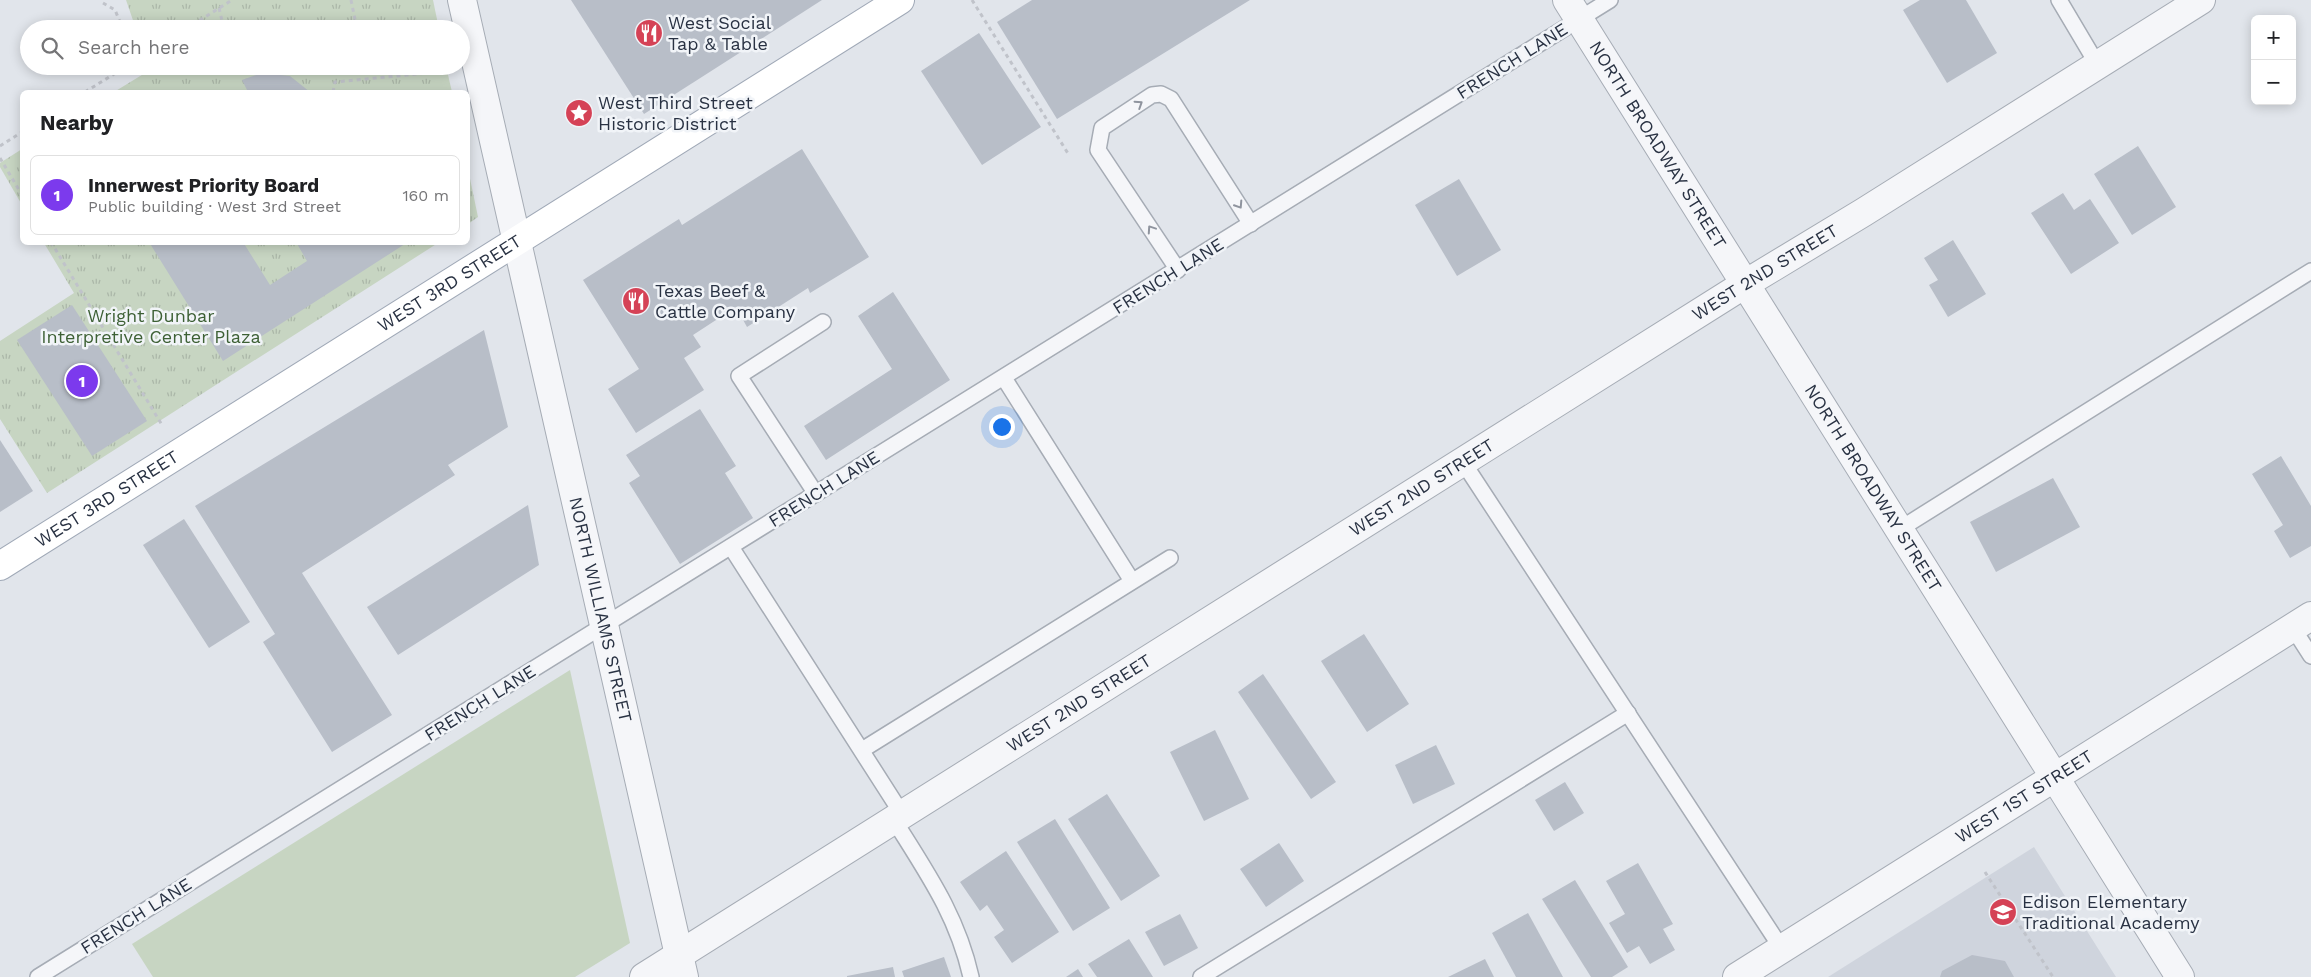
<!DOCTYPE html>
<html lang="en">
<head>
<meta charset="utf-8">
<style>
  :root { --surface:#fff; --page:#f2f2f2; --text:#202124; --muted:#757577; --line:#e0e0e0; --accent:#7c3aed }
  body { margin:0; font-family:"Work Sans",sans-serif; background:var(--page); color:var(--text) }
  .controls { position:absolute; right:15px; top:15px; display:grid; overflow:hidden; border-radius:8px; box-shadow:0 2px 12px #0003 }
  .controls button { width:45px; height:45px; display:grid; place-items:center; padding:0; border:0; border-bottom:1px solid var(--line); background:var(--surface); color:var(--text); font:25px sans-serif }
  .you { position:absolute; left:1001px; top:426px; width:18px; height:18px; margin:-12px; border:4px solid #fff; border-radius:50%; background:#1a73e8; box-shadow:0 0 0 8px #1a73e833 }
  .badge { display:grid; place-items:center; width:32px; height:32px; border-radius:50%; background:var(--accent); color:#fff; font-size:16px; font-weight:700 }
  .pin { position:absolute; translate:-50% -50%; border:2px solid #fff; box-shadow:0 1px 5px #0006 }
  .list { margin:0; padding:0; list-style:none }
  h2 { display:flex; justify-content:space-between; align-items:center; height:65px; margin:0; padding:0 20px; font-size:21px }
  h2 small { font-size:16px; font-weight:400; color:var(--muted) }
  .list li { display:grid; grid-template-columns:32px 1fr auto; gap:15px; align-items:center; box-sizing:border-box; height:80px; margin:0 10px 10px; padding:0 10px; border:1px solid var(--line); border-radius:8px }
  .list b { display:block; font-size:19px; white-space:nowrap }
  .list p { margin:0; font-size:16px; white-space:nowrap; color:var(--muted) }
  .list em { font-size:16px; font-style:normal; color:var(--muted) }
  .icon { flex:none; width:28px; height:28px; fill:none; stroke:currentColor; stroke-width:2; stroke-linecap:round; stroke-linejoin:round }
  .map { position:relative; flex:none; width:2311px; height:977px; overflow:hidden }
  .search { position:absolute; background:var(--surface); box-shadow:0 2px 12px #0003; left:20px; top:20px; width:450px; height:55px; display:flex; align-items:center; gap:12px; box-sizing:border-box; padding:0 18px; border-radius:28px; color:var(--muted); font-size:19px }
  .panel { position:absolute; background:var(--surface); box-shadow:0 2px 12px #0003; left:20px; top:90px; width:450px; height:155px; border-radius:8px }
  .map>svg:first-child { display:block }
  .built { fill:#cfd4dd }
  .green { fill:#c7d5c2 }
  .park { fill:url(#park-tufts) }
  .building { fill:#b8bec8 }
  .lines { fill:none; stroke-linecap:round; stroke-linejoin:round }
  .service-casing { stroke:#a6acb5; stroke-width:18 }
  .minor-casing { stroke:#a6acb5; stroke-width:30 }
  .tertiary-casing { stroke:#a6acb5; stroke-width:30 }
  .primary-casing { stroke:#a0a9b7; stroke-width:30 }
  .path { stroke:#c0c3ca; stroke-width:3; stroke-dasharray:4 4; stroke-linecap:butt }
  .service { stroke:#f5f6f9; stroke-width:15 }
  .minor { stroke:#f5f6f9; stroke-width:28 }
  .tertiary { stroke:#f5f6f9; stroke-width:28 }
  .primary { stroke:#fff; stroke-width:28 }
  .oneway { stroke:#8f949e }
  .labels { text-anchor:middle; stroke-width:5; stroke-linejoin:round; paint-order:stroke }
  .poi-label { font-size:18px; fill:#293243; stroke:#f1f4f8; text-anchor:start }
  .street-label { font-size:18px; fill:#293243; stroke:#f1f4f8 }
  .park-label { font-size:18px; fill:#3d6035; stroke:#f1f4f8 }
</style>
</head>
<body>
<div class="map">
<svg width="2311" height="977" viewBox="0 0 2311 977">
  <defs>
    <pattern id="park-tufts" width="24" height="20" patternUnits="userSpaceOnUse" patternTransform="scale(1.25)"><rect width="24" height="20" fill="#c7d5c2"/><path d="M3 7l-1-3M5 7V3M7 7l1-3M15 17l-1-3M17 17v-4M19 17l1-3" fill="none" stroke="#abb7a8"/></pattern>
  </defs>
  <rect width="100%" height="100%" fill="#e1e5eb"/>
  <polygon class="built" points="2034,847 2116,977 1828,977"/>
  <polygon class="green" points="570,670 630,943 575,977 153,977 132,944"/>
  <g class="park">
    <polygon points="126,0 433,0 439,29 136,29"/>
    <polygon points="149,66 446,66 452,92 114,92 150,70"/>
    <polygon points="22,149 22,205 0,167 0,163"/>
    <polygon points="468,169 478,217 468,224"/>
    <polygon points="44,243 438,243 47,493 0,419 0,341 74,293"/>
  </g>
  <g class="building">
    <polygon points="571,0 822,0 644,114"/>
    <polygon points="1032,0 1250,0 1057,119 997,22"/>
    <polygon points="1920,0 1966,0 1997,53 1947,83 1903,10"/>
    <polygon points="979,33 1041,127 982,165 921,71"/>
    <polygon points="262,73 290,76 310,92 248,92 242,80"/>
    <polygon points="2138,146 2176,207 2132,235 2094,174"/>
    <polygon points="802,149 869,257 810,293 808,288 747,327 736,307 693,335 701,347 684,358 704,390 636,433 608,389 639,369 583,280 679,219 682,225"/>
    <polygon points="1459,179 1501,250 1457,276 1415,205"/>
    <polygon points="2063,193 2074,210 2090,199 2119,243 2071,274 2031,213"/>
    <polygon points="1953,240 1986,294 1948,317 1929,285 1938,280 1924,258"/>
    <polygon points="149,242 243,242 270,285 307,261 296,242 408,242 223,361"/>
    <polygon points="893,292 950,380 826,460 804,426 892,369 858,316"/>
    <polygon points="72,305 147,421 92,456 17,340"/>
    <polygon points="484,330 508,427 448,465 455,475 302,573 392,715 332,752 263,642 275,634 195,506"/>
    <polygon points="700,409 736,466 725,473 753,518 680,564 629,483 640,476 626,455"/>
    <polygon points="0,440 33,491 0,512"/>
    <polygon points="2281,456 2311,506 2311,546 2290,558 2274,531 2283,525 2252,474"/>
    <polygon points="2053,478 2080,527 1996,572 1970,522"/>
    <polygon points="528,505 539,565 398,655 367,607"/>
    <polygon points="184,519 250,622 209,648 143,545"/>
    <polygon points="1364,634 1409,704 1367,732 1321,661"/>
    <polygon points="1263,674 1336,782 1311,799 1238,692"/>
    <polygon points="1215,730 1249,799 1204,821 1170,752"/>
    <polygon points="1436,745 1455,784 1413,804 1395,765"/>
    <polygon points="1565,782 1584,813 1554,831 1535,800"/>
    <polygon points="1107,794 1160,876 1121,901 1068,819"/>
    <polygon points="1055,819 1110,908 1073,931 1017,842"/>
    <polygon points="1279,843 1304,881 1266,907 1240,869"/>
    <polygon points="1006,851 1059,932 1012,963 994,937 1004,930 987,905 980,911 960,882"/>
    <polygon points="1638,863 1673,924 1663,929 1675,950 1650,964 1639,946 1627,953 1609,923 1625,914 1606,881"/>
    <polygon points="1575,880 1628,967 1612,977 1591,977 1542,899"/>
    <polygon points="1528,913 1563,977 1516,977 1492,933"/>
    <polygon points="1180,914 1198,948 1164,966 1145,932"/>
    <polygon points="1129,939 1153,977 1097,977 1088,964"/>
    <polygon points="1972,955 2005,961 2014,977 1940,977 1942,971"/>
    <polygon points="944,957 951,977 904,977 902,971"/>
    <polygon points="1485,959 1494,977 1448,977"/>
    <polygon points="893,967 895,977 847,977 847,976"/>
    <polygon points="1078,969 1083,977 1066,977"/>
  </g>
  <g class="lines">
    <g class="service-casing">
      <g id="service">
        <polyline points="2059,0 2097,64"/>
        <polyline points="1178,270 1098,150 1102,128 1152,95 1161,94 1171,99 1251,224"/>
        <polyline points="1004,378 1132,581"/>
        <polyline points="1463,462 1782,949"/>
        <polyline points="816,494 739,376 823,322"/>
        <polyline points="1900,529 2311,271"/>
        <polyline points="731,547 902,814"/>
        <polyline points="2293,628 2311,656"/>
        <polyline points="862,750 1170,558"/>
        <path d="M894,820C927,873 957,915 971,977"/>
        <polyline points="38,977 1610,0"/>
        <polyline points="1201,977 1628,713"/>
      </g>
    </g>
    <g class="minor-casing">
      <g id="minor">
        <path id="s1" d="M462,0L684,977"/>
        <path id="s2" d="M644,977L1745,284L1864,212L2201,0"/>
        <path id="s3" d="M1737,977L2311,616"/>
      </g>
    </g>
    <g class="tertiary-casing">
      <g id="tertiary">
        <path id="s4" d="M1567,0L2180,977"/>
      </g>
    </g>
    <g class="primary-casing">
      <g id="primary">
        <path id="s5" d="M0,566L900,0"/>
      </g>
    </g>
    <g class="path">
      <polyline points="351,0 357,29"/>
      <polyline points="972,0 1069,155"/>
      <polyline points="103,3 115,10 123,29"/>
      <polyline points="219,8 224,29"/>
      <polyline points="186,29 232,0"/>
      <polyline points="416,29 427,26"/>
      <polyline points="85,92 127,66"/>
      <polyline points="333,92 335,82 438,72"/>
      <polyline points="0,146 22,132"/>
      <polyline points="0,158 22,195"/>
      <polyline points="51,242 162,425"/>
      <polyline points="1985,872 2053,977"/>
    </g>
    <use href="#service" class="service"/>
    <use href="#minor" class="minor"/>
    <use href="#tertiary" class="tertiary"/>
    <use href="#primary" class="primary"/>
  </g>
  <defs><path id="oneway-chevron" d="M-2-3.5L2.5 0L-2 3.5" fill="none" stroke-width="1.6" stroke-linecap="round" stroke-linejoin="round" transform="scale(1.25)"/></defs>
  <g class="oneway">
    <use href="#oneway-chevron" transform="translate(1139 104) rotate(-33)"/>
    <use href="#oneway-chevron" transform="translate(1239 205) rotate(57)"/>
    <use href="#oneway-chevron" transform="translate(1151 229) rotate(-124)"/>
  </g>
  <defs>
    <g id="restaurant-disc" transform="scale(1.4375)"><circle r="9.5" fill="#d54256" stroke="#f1f4f8"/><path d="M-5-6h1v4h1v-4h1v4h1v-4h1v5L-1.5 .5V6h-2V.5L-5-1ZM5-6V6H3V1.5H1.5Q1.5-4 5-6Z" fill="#fff"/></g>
    <g id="sight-disc" transform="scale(1.4375)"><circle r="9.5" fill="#d54256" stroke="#f1f4f8"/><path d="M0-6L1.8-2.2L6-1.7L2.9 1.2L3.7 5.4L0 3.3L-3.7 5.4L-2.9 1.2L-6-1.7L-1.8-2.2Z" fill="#fff"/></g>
    <g id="school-disc" transform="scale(1.4375)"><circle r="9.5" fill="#d54256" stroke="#f1f4f8"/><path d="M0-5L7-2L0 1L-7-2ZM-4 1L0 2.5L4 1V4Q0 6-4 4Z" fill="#fff"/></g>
  </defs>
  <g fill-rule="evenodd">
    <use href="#restaurant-disc" x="649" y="33"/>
    <use href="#sight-disc" x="579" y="113"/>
    <use href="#restaurant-disc" x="636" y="301"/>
    <use href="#school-disc" x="2003" y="912"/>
  </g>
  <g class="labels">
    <g class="poi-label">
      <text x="668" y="29">West Social<tspan x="668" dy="21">Tap &amp; Table</tspan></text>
      <text x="598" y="109">West Third Street<tspan x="598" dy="21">Historic District</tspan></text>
      <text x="655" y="297">Texas Beef &amp;<tspan x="655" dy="21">Cattle Company</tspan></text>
      <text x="2022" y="908">Edison Elementary<tspan x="2022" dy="21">Traditional Academy</tspan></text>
    </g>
    <g class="street-label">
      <text transform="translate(1512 61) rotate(-32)" y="6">FRENCH LANE</text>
      <text dy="6" stroke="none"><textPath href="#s4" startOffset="171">NORTH BROADWAY STREET</textPath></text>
      <text dy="6" stroke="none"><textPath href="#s2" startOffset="1324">WEST 2ND STREET</textPath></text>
      <text transform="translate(1168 276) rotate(-32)" y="6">FRENCH LANE</text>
      <text dy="6" stroke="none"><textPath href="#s5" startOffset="531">WEST 3RD STREET</textPath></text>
      <text dy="6" stroke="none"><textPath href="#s2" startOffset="919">WEST 2ND STREET</textPath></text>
      <text dy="6" stroke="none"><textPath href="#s4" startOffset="576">NORTH BROADWAY STREET</textPath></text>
      <text transform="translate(824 489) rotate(-32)" y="6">FRENCH LANE</text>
      <text dy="6" stroke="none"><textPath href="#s5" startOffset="126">WEST 3RD STREET</textPath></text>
      <text dy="6" stroke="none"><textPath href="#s1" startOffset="625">NORTH WILLIAMS STREET</textPath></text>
      <text transform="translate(480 703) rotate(-32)" y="6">FRENCH LANE</text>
      <text dy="6" stroke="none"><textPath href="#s2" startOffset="514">WEST 2ND STREET</textPath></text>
      <text dy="6" stroke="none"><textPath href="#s3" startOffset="339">WEST 1ST STREET</textPath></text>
      <text transform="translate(136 916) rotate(-32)" y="6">FRENCH LANE</text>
    </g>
    <g class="park-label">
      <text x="151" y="322">Wright Dunbar<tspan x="151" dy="21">Interpretive Center Plaza</tspan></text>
    </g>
  </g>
</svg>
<div class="controls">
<button>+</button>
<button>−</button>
</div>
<div class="you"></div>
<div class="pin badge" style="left:82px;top:381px">1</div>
<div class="search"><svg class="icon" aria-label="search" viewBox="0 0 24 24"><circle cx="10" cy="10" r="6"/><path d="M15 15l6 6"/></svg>Search here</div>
<section class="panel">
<h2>Nearby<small></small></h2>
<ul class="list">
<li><span class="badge">1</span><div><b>Innerwest Priority Board</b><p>Public building · West 3rd Street</p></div><em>160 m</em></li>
</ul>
</section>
</div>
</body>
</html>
